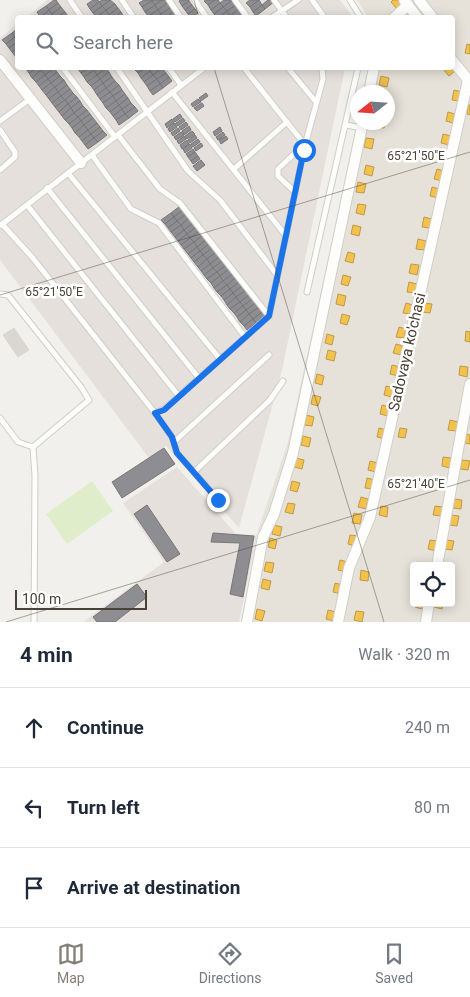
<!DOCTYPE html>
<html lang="en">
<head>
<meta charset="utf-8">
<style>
  :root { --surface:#fff; --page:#f6f6f7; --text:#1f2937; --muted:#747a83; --line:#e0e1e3; --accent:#847f76 }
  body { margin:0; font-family:Roboto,sans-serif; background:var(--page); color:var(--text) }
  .controls { position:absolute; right:15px; bottom:15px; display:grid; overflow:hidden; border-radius:5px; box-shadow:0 2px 12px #0003 }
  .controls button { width:45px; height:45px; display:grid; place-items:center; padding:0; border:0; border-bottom:1px solid var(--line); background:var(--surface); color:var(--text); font:25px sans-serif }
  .compass { position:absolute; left:350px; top:85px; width:45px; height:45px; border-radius:50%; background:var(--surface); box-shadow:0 2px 12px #0003; rotate:253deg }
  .scale { position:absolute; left:15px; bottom:12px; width:132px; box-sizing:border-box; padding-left:5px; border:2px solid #494236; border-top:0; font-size:14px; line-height:18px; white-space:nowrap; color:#494236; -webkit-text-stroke:4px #fff; paint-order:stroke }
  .stop { position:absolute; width:15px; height:15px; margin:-11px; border:4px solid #1a73e8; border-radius:50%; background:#fff }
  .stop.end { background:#1a73e8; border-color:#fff; box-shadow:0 1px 5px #0008 }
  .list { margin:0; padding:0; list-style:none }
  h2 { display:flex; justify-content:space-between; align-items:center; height:65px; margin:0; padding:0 20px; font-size:21px }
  h2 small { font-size:16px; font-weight:400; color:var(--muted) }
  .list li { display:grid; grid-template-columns:32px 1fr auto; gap:15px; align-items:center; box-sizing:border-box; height:80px; padding:0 20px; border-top:1px solid var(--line) }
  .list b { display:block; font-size:19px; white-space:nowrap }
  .list em { font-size:16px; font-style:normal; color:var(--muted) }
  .icon { flex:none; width:28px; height:28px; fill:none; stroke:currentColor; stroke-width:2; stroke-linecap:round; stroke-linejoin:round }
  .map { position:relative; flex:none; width:470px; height:622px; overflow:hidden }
  .search { position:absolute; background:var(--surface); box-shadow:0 2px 12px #0003; left:15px; right:15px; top:15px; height:55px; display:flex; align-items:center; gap:12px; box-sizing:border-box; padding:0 18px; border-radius:5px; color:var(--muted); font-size:19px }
  .sheet { height:305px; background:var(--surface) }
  nav { display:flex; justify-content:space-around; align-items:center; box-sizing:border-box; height:70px; border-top:1px solid var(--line); background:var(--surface); font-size:14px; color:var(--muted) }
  nav a { display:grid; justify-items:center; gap:2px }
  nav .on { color:var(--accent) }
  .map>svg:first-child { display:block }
  .residential { fill:#e6e2d9; fill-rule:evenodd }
  .industrial { fill:#e5e0db }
  .green { fill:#dfedca }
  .homes { fill:#f2c14e; stroke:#bf9b47 }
  .industry { fill:#8d8d92; stroke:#797676 }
  .building { fill:#dad7d2; stroke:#dbd7d1 }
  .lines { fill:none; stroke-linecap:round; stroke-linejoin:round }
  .service-casing { stroke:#d0cec9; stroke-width:7 }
  .minor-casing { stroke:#d0cec9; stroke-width:12 }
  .service { stroke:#fdfdfc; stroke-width:5 }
  .minor { stroke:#fdfdfc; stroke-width:10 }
  .route { stroke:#1a73e8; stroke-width:6 }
  .ticks { fill:none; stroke:#494236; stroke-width:1; stroke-opacity:0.45 }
  .labels { text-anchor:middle; stroke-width:5; stroke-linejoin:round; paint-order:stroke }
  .street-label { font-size:15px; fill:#494236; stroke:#fff }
  .ticks-label { font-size:12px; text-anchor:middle; fill:#494236; stroke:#fff; stroke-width:5; stroke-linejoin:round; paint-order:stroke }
</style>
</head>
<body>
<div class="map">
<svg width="470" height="622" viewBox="0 0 470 622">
  <rect width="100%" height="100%" fill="#f2f0ec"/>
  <path class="residential" d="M357,0H470V622H241L259,527L288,442L358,123L388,122V92H365L370,68H452V18L368,17ZM414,566H451V603H414Z"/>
  <g class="industrial">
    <polygon points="47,0 340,0 353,17 26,18"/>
    <polygon points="17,24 18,68 345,68 282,370 239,528 166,446 149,458 0,260 0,38"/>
    <polygon points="177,467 236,534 257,535 239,622 83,622 164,562 123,503"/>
  </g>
  <polygon class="green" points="92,481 113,511 67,544 46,514"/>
  <g class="homes">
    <polygon points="393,0 400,0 403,4 397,9 391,2"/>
    <polygon points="467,44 470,45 470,54 465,53"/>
    <polygon points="445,68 452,68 455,71 449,76 443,69"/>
    <polygon points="381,76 389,78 387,87 379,85"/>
    <polygon points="454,90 462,92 460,101 452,100"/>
    <polygon points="468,105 470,105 470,115 467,114"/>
    <polygon points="448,112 455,114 453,123 446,121"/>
    <polygon points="377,122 385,122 384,128 376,127"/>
    <polygon points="443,134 451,136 449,145 441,143"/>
    <polygon points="366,138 374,139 372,149 364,147"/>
    <polygon points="440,149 448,151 445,160 438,158"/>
    <polygon points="366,165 374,167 372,176 364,174"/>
    <polygon points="437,169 444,171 442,181 434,179"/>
    <polygon points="358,182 366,184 364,193 356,192"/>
    <polygon points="432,187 440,189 438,198 430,196"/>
    <polygon points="358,204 366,205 364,215 356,213"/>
    <polygon points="424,217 432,219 430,228 422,227"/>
    <polygon points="353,225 361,227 359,236 351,234"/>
    <polygon points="418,239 426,241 424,250 416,249"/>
    <polygon points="348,252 355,254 353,263 345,261"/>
    <polygon points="411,264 419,265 417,275 409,273"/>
    <polygon points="343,275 351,277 348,286 341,284"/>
    <polygon points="409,282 417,284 415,293 407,292"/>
    <polygon points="338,294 346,296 344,306 336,304"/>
    <polygon points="406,303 413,305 411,314 403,313"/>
    <polygon points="424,303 432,304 430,313 422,312"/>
    <polygon points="342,314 350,316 347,325 340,323"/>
    <polygon points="399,327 406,329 404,338 396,337"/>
    <polygon points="466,331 470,332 470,342 465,341"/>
    <polygon points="327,334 334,336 332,345 325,343"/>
    <polygon points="396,344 403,346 401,355 393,353"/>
    <polygon points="328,350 336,352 334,361 326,359"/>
    <polygon points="392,365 400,367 398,376 390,374"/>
    <polygon points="460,366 468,367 467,377 459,375"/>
    <polygon points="317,374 324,376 322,385 315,383"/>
    <polygon points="386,386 394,388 392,397 384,395"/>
    <polygon points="313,395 321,397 318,406 311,404"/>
    <polygon points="382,405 390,407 388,416 380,414"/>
    <polygon points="306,415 314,417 312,426 304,425"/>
    <polygon points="450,420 458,422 456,431 448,430"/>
    <polygon points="379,428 387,430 385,439 377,437"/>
    <polygon points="400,428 407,429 405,438 398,437"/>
    <polygon points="466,434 470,435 470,444 465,443"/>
    <polygon points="303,436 311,438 309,447 301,445"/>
    <polygon points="443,457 451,458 450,468 442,466"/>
    <polygon points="296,458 304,460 302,469 294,467"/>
    <polygon points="462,460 470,461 468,470 460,469"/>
    <polygon points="370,461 378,463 376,472 368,470"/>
    <polygon points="367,478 375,480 373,489 365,488"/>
    <polygon points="292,481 300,483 297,492 290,490"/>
    <polygon points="361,497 368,499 366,509 358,507"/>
    <polygon points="454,499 462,500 461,509 453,508"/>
    <polygon points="288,503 295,504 293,514 285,512"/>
    <polygon points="381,506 388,507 387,517 379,515"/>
    <polygon points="435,506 443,507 441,516 433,515"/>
    <polygon points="354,513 362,515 360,524 352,523"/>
    <polygon points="451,515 459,516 457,526 449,525"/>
    <polygon points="274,525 282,527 280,536 272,534"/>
    <polygon points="350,535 358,536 355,546 348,544"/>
    <polygon points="270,538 277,540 275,549 268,547"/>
    <polygon points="430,540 438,541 436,551 428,549"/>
    <polygon points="446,540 454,541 452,550 444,549"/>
    <polygon points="340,560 348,562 346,572 338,570"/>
    <polygon points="266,562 274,563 272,573 264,571"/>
    <polygon points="361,570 369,572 368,581 360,580"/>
    <polygon points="263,579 271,581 269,590 261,588"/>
    <polygon points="335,583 343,585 341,594 333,592"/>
    <polygon points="415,603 423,603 422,609 415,607"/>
    <polygon points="435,603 443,603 442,609 434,607"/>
    <polygon points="257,609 265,611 262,621 255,619"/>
    <polygon points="328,610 336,612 334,621 326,619"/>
    <polygon points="356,611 364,612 362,622 354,620"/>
  </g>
  <g class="industry">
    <polygon points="54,0 56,0 58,3 49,10 46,6"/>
    <polygon points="93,0 98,0 99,2 90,9 87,4"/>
    <polygon points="102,0 111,0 102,6 99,2"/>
    <polygon points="110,0 115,4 106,10 102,6"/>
    <polygon points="144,0 151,0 152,1 142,7 139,3"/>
    <polygon points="153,0 162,0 155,5 152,1"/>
    <polygon points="162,0 165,0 167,3 158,10 155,5"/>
    <polygon points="181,0 189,0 189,1 182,6 179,1"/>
    <polygon points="206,0 215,0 208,5 204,1"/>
    <polygon points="215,0 218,0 220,3 211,10 208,5"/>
    <polygon points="224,0 233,0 223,7 220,3"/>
    <polygon points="233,0 236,5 227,11 223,7"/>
    <polygon points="250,0 259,0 250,7 246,3"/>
    <polygon points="259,0 262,5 253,12 250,7"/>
    <polygon points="268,0 273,0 274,2 265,9 262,5"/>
    <polygon points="152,1 155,5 145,12 142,7"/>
    <polygon points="189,1 192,5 185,10 182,6"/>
    <polygon points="99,2 102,6 93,13 90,9"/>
    <polygon points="58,3 61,7 52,14 49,10"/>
    <polygon points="167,3 170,8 161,14 158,10"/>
    <polygon points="220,3 223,7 214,14 211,10"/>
    <polygon points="115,4 118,8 109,15 106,10"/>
    <polygon points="155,5 158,10 148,16 145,12"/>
    <polygon points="192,5 195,9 188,14 185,10"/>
    <polygon points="236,5 239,9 230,16 227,11"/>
    <polygon points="262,5 265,9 256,16 253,12"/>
    <polygon points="46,6 49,10 40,17 37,12"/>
    <polygon points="102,6 106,10 96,17 93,13"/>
    <polygon points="61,7 65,12 55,18 52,14"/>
    <polygon points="223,7 227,11 217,18 214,14"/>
    <polygon points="118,8 121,12 114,18 111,18 109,15"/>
    <polygon points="170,8 173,12 164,18 161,14"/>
    <polygon points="195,9 198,13 191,18 188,14"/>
    <polygon points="239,9 242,13 236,18 231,18 230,16"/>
    <polygon points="49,10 52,14 48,18 40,18"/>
    <polygon points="106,10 109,15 105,18 96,18"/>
    <polygon points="158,10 161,14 156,18 149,18 148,16"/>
    <polygon points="227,11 230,16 227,18 218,18"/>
    <polygon points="65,12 68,16 66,18 57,18"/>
    <polygon points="121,12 124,17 123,18 114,18"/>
    <polygon points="173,12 176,16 175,18 166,18"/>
    <polygon points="18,28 18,35 15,37 12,33"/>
    <polygon points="12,33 15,37 6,44 2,40"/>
    <polygon points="15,37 18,41 9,48 6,44"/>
    <polygon points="18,41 18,48 12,52 9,48"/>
    <polygon points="18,48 18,55 16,57 12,52"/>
    <polygon points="28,68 37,68 29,73 26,69"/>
    <polygon points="37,68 39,68 41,70 32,78 29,73"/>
    <polygon points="45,68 54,68 45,75 41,70"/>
    <polygon points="54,68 57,72 48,79 45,75"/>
    <polygon points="79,68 89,68 81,73 78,69"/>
    <polygon points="89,68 91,68 94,70 84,77 81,73"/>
    <polygon points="98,68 106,68 97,75 94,70"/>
    <polygon points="106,68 109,72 100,79 97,75"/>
    <polygon points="137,68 146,68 138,73 134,69"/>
    <polygon points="146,68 148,68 150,71 141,78 138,73"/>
    <polygon points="155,68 162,68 153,75 150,71"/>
    <polygon points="162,68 166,73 157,79 153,75"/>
    <polygon points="41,70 45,75 36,82 32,78"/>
    <polygon points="94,70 97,75 87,82 84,77"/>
    <polygon points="150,71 153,75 144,82 141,78"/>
    <polygon points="57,72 60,76 51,83 48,79"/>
    <polygon points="109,72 112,77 103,83 100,79"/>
    <polygon points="166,73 169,77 160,84 157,79"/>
    <polygon points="45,75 48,79 39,86 36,82"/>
    <polygon points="97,75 100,79 91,86 87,82"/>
    <polygon points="153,75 157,79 147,86 144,82"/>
    <polygon points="60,76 64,80 55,87 51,83"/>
    <polygon points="112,77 115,81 106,88 103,83"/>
    <polygon points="169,77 172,81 163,88 160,84"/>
    <polygon points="48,79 51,83 42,90 39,86"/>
    <polygon points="100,79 103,83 94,90 91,86"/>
    <polygon points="157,79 160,84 150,91 147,86"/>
    <polygon points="64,80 67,85 58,92 55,87"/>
    <polygon points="115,81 119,85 110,92 106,88"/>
    <polygon points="51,83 55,87 46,95 42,90"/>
    <polygon points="103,83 106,88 97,95 94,90"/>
    <polygon points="160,84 163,88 153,95 150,91"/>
    <polygon points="67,85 70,89 61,96 58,92"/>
    <polygon points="119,85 122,90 113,96 110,92"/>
    <polygon points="55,87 58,92 49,99 46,95"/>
    <polygon points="106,88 110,92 100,99 97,95"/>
    <polygon points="70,89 73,93 65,100 61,96"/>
    <polygon points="122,90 125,94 116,101 113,96"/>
    <polygon points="58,92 61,96 52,103 49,99"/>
    <polygon points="110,92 113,96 103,103 100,99"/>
    <polygon points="73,93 77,97 68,104 65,100"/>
    <polygon points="206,93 208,96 201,101 199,98"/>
    <polygon points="125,94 128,98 119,105 116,101"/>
    <polygon points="61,96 65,100 55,107 52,103"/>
    <polygon points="113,96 116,101 106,108 103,103"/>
    <polygon points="77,97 80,101 71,108 68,104"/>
    <polygon points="128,98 131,103 122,109 119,105"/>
    <polygon points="198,99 201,102 193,107 191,104"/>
    <polygon points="65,100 68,104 59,112 55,107"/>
    <polygon points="80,101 83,106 74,113 71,108"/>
    <polygon points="116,101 119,105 110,112 106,108"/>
    <polygon points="131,103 135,107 125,114 122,109"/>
    <polygon points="202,103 204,106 197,111 194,108"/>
    <polygon points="68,104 71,108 62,116 59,112"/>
    <polygon points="119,105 122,109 113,116 110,112"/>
    <polygon points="83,106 87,110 78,117 74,113"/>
    <polygon points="135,107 138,111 129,118 125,114"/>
    <polygon points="71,108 74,113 65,120 62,116"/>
    <polygon points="122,109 125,114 116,120 113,116"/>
    <polygon points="87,110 90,114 81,121 78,117"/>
    <polygon points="74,113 78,117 69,124 65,120"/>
    <polygon points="90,114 93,118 84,125 81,121"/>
    <polygon points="125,114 129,118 119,125 116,120"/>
    <polygon points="180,114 182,117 175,122 173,119"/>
    <polygon points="78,117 81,121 72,128 69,124"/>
    <polygon points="93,118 97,123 88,130 84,125"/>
    <polygon points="183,118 185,121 178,126 176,123"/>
    <polygon points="172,119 174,123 167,128 165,124"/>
    <polygon points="81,121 84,125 75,133 72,128"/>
    <polygon points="186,122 188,125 181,130 179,127"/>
    <polygon points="97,123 100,127 91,134 88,130"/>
    <polygon points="175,123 177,127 170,132 168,129"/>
    <polygon points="84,125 88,130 79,137 75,133"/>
    <polygon points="189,126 191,130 184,135 182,131"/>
    <polygon points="100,127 103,131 94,138 91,134"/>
    <polygon points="220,127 222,131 215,136 213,132"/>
    <polygon points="178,128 180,131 173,136 171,133"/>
    <polygon points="88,130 91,134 82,141 79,137"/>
    <polygon points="103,131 107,135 98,142 94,138"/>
    <polygon points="192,131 195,134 187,139 185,136"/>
    <polygon points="181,132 184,135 176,140 174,137"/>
    <polygon points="223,132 225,135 218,140 216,137"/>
    <polygon points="91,134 94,138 85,145 82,141"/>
    <polygon points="195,135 197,138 190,143 188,140"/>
    <polygon points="184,136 186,139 179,144 177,141"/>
    <polygon points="226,136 228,139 221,144 219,140"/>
    <polygon points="94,138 98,142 88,149 85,145"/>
    <polygon points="198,139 200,142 193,147 191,144"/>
    <polygon points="187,140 189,144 182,149 180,145"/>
    <polygon points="201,143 203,146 196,151 194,148"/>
    <polygon points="190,144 192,148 185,153 183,149"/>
    <polygon points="193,149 195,152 188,157 186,154"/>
    <polygon points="195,152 198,156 191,161 188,157"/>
    <polygon points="198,156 200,159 193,164 191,161"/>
    <polygon points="201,160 205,165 197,171 193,166"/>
    <polygon points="180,206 183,210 174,217 171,213"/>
    <polygon points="183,210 186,214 177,221 174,217"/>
    <polygon points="171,213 174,217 165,224 161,220"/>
    <polygon points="186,214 189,218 181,225 177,221"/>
    <polygon points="174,217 177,221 168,228 165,224"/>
    <polygon points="189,218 193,223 184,230 181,225"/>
    <polygon points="177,221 181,225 171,232 168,228"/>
    <polygon points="193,223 196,227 187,234 184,230"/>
    <polygon points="181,225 184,230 175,237 171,232"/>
    <polygon points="196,227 199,231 190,238 187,234"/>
    <polygon points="184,230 187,234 178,241 175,237"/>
    <polygon points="199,231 203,235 194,242 190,238"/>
    <polygon points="187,234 190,238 181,245 178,241"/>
    <polygon points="203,235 206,240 197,247 194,242"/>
    <polygon points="190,238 194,242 184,249 181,245"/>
    <polygon points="206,240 209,244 200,251 197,247"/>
    <polygon points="194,242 197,247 188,254 184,249"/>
    <polygon points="209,244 212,248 203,255 200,251"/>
    <polygon points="197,247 200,251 191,258 188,254"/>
    <polygon points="212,248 216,252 207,259 203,255"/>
    <polygon points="200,251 203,255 194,262 191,258"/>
    <polygon points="216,252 219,257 210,264 207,259"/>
    <polygon points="203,255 207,259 198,267 194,262"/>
    <polygon points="219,257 222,261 213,268 210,264"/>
    <polygon points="207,259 210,264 201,271 198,267"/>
    <polygon points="222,261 226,265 217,272 213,268"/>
    <polygon points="210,264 213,268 204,275 201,271"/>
    <polygon points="226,265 229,269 220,276 217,272"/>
    <polygon points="213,268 217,272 207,279 204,275"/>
    <polygon points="229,269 232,274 223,281 220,276"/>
    <polygon points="217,272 220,276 211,283 207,279"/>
    <polygon points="232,274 235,278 227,285 223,281"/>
    <polygon points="220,276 223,281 214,288 211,283"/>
    <polygon points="235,278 239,282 230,289 227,285"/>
    <polygon points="223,281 227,285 217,292 214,288"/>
    <polygon points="239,282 242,286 233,293 230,289"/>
    <polygon points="227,285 230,289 221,296 217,292"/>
    <polygon points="242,286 245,291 236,297 233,293"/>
    <polygon points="230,289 233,293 224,300 221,296"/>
    <polygon points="245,291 249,295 240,302 236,297"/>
    <polygon points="233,293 236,297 227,305 224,300"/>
    <polygon points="249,295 252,299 243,306 240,302"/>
    <polygon points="236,297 240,302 230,309 227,305"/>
    <polygon points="252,299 255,303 246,310 243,306"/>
    <polygon points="240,302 243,306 234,313 230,309"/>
    <polygon points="255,303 258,308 249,314 246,310"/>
    <polygon points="243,306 246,310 237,317 234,313"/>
    <polygon points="258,308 262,312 253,319 249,314"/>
    <polygon points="246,310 249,314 240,322 237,317"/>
    <polygon points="262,312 265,316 256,323 253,319"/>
    <polygon points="249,314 253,319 244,326 240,322"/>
    <polygon points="253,319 256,323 247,330 244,326"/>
    <polygon points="164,448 175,464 122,498 112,482"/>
    <polygon points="147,505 180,554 167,562 134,514"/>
    <polygon points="213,533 254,536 243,597 230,594 240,543 211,542"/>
    <polygon points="137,584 147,597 115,622 97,622 93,617"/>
  </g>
  <polygon class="building" points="14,328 29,350 18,357 3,335"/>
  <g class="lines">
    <g class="service-casing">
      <g id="service">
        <polyline points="70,0 82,18"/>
        <polyline points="122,0 134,18"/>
        <polyline points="169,0 181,18"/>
        <polyline points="195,0 207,18"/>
        <polyline points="235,0 248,18"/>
        <polyline points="274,0 287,18"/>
        <polyline points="312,0 325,18"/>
        <polyline points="350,0 361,18"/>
        <polyline points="271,18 298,0"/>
        <polyline points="63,68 115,137"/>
        <polyline points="117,68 188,171 220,200 277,275"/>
        <polyline points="169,68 181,85"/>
        <polyline points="244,68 305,145"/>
        <polyline points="288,68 316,102"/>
        <polyline points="172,92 286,236"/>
        <polyline points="0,121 30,99"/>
        <polyline points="346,125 362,128"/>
        <polyline points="0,130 15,152 15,157 0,170"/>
        <polyline points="118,135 160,189 180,203 269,316"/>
        <polyline points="92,155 131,209 159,223 245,337"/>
        <polyline points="234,169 287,122"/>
        <polyline points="68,173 220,359"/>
        <polyline points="47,188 198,377"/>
        <polyline points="296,193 278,176 278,169 296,152 305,150"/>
        <polyline points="27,205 178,395"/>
        <polyline points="2,224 32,257 155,413 172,437 177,453 218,499"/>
        <polyline points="1,225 204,68"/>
        <polyline points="307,292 358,68"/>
        <polyline points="0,294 8,295 81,387 89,400 33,447"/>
        <polyline points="155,413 164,409 269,316 305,145 323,79 322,68"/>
        <polyline points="0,418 18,442 33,447"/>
        <polyline points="174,442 269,355"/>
        <polyline points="33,447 35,476 34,622"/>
        <polyline points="194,472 270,400 283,381"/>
      </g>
    </g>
    <g class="minor-casing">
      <g id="minor">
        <polyline points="404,0 418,18"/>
        <polyline points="419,0 433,18"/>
        <polyline points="394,18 408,5"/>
        <polyline points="0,60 81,163"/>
        <polyline points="452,60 470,82"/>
        <polyline points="369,92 374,68"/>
        <polyline points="437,566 470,384"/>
        <polyline points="247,622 263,537 274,514 293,453 363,122"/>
        <polyline points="338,622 349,568 370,517 468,80"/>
        <polyline points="426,622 429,603"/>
      </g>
    </g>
    <use href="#service" class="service"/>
    <use href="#minor" class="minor"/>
  </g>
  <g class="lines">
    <polyline class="route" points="218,500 177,453 172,437 155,413 164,410 269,316 304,150"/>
  </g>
  <path class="ticks" d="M194,0L199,18M214,68L384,622M0,295L470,152M6,622L470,480"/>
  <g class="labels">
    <g class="street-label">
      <text transform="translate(407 352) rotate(-77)" y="5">Sadovaya ko'chasi</text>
    </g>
  </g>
  <g class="ticks-label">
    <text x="416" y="160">65°21'50"E</text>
    <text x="54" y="296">65°21'50"E</text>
    <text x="416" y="488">65°21'40"E</text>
  </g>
</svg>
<div class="controls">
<button><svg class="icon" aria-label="locate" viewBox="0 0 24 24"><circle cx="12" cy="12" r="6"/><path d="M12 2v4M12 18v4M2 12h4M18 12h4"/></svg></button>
</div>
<svg class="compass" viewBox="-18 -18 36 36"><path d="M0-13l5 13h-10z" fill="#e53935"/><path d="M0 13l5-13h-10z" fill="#747a83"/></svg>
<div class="scale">100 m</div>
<div class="stop" style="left:304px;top:150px"></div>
<div class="stop end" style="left:218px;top:500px"></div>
<div class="search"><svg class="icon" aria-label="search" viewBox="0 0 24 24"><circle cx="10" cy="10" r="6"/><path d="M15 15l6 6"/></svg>Search here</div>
</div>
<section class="sheet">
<h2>4 min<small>Walk · 320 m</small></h2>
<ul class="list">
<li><svg class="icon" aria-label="ahead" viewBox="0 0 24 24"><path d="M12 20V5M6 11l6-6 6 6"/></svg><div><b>Continue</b></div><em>240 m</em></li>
<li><svg class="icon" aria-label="left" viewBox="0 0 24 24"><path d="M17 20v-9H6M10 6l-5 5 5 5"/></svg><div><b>Turn left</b></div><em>80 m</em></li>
<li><svg class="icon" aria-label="arrive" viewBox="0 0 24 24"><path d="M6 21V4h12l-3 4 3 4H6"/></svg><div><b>Arrive at destination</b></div></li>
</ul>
</section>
<nav>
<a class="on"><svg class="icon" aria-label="map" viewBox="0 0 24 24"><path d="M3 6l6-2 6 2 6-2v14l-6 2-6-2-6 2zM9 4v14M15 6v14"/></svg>Map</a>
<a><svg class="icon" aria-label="directions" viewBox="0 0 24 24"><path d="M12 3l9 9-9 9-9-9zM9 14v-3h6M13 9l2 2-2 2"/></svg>Directions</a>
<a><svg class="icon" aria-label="saved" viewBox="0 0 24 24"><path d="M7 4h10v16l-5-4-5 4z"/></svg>Saved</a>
</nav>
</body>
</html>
